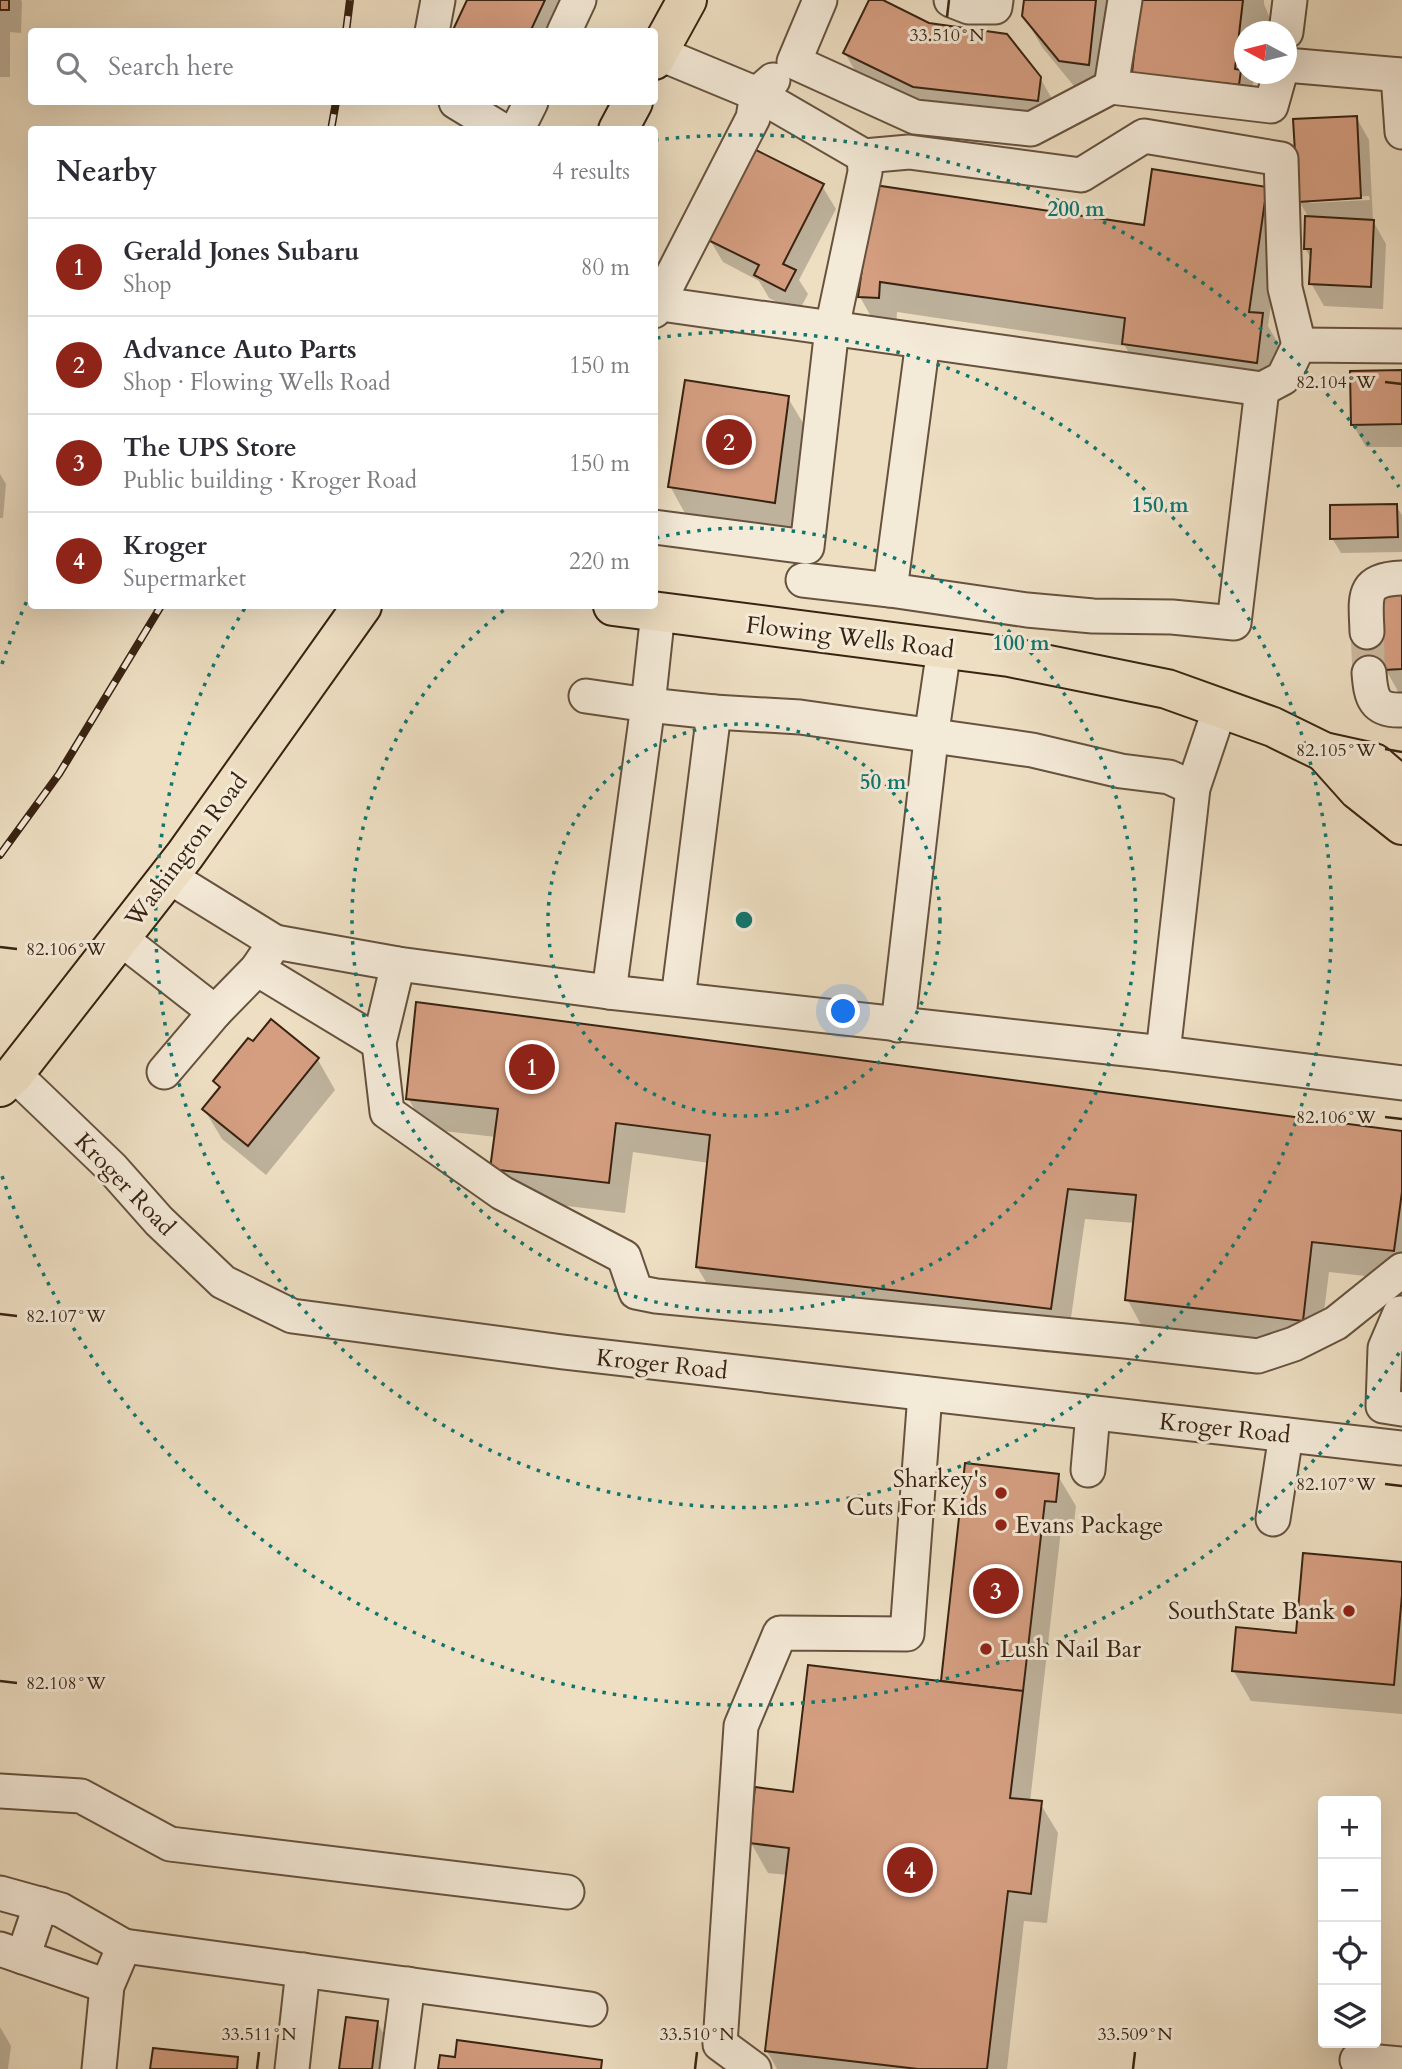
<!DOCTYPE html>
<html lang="en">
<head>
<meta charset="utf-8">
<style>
  :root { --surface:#fff; --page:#f2f2f3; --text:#2b2b33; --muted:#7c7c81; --line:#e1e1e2; --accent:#8f2418 }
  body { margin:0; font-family:Cardo,serif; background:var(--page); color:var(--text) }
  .controls { position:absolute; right:21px; bottom:21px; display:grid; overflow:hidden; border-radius:7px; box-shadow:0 7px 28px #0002 }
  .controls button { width:63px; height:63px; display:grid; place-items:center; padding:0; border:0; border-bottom:2px solid var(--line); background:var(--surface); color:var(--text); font:35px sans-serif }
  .compass { position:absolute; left:1234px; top:21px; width:63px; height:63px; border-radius:50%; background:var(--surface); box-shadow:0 7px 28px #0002; rotate:277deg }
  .you { position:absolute; left:844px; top:1012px; width:24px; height:24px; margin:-18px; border:5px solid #fff; border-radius:50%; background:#1a73e8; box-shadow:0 0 0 10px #1a73e833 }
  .badge { display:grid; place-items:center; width:46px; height:46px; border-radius:50%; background:var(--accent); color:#fff; font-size:23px; font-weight:700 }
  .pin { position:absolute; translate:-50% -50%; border:4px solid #fff; box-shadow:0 2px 7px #0006 }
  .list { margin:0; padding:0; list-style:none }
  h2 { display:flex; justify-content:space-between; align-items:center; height:91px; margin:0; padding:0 28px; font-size:30px }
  h2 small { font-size:23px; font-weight:400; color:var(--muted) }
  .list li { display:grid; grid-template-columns:46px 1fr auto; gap:21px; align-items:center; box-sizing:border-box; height:98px; padding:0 28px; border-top:2px solid var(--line) }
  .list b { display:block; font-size:26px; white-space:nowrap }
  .list p { margin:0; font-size:23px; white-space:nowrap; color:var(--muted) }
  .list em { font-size:23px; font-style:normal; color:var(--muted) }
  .icon { flex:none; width:38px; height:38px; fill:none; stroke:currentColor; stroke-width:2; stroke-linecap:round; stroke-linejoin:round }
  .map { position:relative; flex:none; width:1402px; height:2069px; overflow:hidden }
  .search { position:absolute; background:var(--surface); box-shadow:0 7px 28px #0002; left:28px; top:28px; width:630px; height:77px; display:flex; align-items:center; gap:18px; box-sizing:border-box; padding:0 24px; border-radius:7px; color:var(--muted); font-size:26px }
  .panel { position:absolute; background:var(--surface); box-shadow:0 7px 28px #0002; left:28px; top:126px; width:630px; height:483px; border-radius:7px }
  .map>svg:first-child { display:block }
  .shadow { fill:#0003; fill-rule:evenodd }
  .building { fill:#d59e81; stroke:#382311; stroke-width:2 }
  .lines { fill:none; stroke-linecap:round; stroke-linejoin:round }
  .minor-tunnel { stroke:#cab99f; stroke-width:33; stroke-dasharray:33 17; stroke-linecap:butt }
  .minor-casing { stroke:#66523e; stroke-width:37 }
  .major-casing { stroke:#382311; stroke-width:42 }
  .minor { stroke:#f4ead8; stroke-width:33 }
  .major { stroke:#eedfc3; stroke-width:38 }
  .rail-casing { stroke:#382311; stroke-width:8 }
  .rail { stroke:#f4ead8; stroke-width:5; stroke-dasharray:16; stroke-linecap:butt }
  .ticks { fill:none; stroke:#382311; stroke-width:2.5 }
  .ring { fill:none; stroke:#0f766e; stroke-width:3.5; stroke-dasharray:3.5 7 }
  .poi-dot { fill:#8f2418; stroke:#f4ead8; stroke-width:2.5 }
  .labels { text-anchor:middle; stroke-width:6; stroke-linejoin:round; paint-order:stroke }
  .street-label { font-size:24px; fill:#382311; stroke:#f4ead8 }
  .poi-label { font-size:24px; fill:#382311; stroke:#f4ead8; text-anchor:end }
  .ticks-label { font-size:18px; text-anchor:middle; fill:#382311; stroke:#f4ead8; stroke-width:6; stroke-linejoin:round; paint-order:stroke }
  .centre { fill:#0f766e; stroke:#f4ead8; stroke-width:3.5 }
  .ring-label { font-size:21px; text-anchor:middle; font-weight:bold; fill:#0f766e; stroke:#f4ead8; stroke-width:6; stroke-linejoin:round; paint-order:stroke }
</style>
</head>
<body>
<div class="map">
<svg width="1402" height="2069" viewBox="0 0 1402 2069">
  <rect width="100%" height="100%" fill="#eedfc3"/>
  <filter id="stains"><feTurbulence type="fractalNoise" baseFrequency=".00286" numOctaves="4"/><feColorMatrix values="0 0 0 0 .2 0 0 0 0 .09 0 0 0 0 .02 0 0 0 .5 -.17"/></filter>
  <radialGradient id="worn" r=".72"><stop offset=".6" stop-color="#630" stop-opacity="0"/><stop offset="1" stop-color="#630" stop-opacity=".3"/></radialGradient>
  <g class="shadow">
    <polygon points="0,0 21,0 22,2 21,33 10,32 10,77 0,77"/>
    <polygon points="468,0 576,0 561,32 454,32"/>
    <polygon points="871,0 879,0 1040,78 1058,109 1055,131 932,117 862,83 845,53"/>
    <polygon points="1026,0 1117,0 1105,94 1078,91 1042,47 1024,16"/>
    <polygon points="1142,0 1264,0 1264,4 1271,21 1267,27 1260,27 1259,32 1244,32 1244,74 1254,74 1252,93 1152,103"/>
    <path d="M1356,117L1369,140L1373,221L1386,244L1383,309L1324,306L1311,283L1312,260L1305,248L1309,218L1299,201ZM1369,196L1370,200L1309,203V199Z"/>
    <polygon points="822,186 836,209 799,280 808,294 798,313 769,298 759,281 723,262 710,240"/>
    <polygon points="876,187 1145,227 1266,188 1283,219 1268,326 1279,345 1274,392 1141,374 1125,346 897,312 896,328 877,327 860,297"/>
    <polygon points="1402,372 1402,447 1366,447 1353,425"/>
    <polygon points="788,398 806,428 792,533 687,517 670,486"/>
    <polygon points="0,474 6,484 3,518 0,518"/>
    <polygon points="1396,506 1402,515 1402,552 1341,553 1332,538"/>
    <polygon points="1402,588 1402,692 1399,693 1386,670"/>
    <polygon points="271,1022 318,1060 335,1090 266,1175 222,1139 204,1109 220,1089 216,1081 253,1044"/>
    <polygon points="408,1098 1402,1133 1402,1280 1329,1272 1319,1351 1144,1330 1127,1299 1135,1223 1085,1219 1068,1339 715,1297 697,1267 709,1163 633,1152 625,1213 509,1199 492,1169 496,1137 426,1129"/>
    <polygon points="967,1465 1058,1476 1076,1506 1073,1532 1061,1530 1030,1802 1040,1803 1058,1833 1047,1923 1024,1921 1007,2069 777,2069 767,2051 788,1875 768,1873 751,1843 795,1794 942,1683"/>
    <polygon points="1402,1564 1402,1714 1251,1701 1233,1670 1298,1634"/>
    <polygon points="377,2022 390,2045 387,2069 341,2069"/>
    <polygon points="0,2027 11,2046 8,2069 0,2069"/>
  </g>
  <g class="building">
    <rect x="0" y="0" width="9" height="10"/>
    <polygon points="467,0 545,0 530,32 452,32"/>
    <polygon points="869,0 883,0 929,23 1007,34 1041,77 1038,101 913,87 843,53"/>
    <polygon points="1024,0 1096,0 1089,65 1059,61 1022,16"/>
    <polygon points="1140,0 1243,0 1235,69 1241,70 1239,85 1132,73"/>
    <polygon points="1357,116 1361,198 1298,202 1293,119"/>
    <polygon points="754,149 824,184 783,264 796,270 785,291 754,275 759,265 708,240"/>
    <polygon points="1152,169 1267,187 1249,312 1263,313 1257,363 1122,344 1125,318 880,282 879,298 858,297 874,185 1144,225"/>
    <polygon points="1305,216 1374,220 1371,287 1309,284 1311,249 1304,249"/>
    <polygon points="1402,370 1402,424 1351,425 1350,371"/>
    <polygon points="685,380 789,396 775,503 668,487"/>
    <polygon points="1397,504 1398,537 1330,539 1330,505"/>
    <polygon points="1402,586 1402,669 1384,670 1379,588"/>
    <polygon points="416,1002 1402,1131 1402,1192 1394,1251 1312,1242 1303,1321 1125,1300 1136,1195 1068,1189 1051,1309 696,1267 710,1135 616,1123 609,1183 490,1169 498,1109 406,1099"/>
    <polygon points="271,1019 319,1058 248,1146 202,1109 220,1087 213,1081 248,1038 253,1041"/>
    <polygon points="965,1463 1059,1474 1056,1502 1045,1501 1023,1691 941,1681"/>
    <polygon points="1303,1553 1402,1562 1402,1595 1394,1685 1232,1671 1236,1627 1296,1633"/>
    <polygon points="808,1665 1023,1691 1010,1798 1042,1801 1031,1894 1008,1891 987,2069 918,2069 765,2051 789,1848 749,1843 755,1787 793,1792"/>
    <polygon points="346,2017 378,2021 372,2069 339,2069"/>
    <polygon points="457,2040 602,2060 601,2069 438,2069 440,2055 455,2057"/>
    <polygon points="153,2048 238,2057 237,2069 150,2069"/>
  </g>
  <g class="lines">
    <polyline class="minor-tunnel" points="1367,632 1369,673"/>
    <g class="minor-casing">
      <g id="minor">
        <polyline points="820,0 794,62 915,117 1031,129 1111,87"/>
        <polyline points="951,0 969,7 995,7 996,0"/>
        <polyline points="1125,0 1111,87 1271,106 1280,74"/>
        <polyline points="432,32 438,0"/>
        <polyline points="564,32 579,0"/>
        <polyline points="1286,32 1290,0"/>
        <polyline points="658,53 757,94 773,80"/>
        <polyline points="1286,65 1402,75"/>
        <polyline points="1398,75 1402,132"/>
        <polyline points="456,102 502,130"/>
        <polyline points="517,130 531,102"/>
        <polyline points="864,156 909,152 1081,175 1144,136 1281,159 1285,288 1299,345"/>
        <polyline points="654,303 1262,389 1283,378 1299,345 1402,346"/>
        <polyline points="654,311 753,118 757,94 864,156 865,172 832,328 807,547 654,527"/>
        <polyline points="923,341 890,590 1027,610 1093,616 1172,617 1234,623 1262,389"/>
        <polyline points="803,580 890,590"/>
        <polyline points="658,612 648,705 714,712 678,999"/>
        <path d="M1367,632C1366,598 1360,579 1402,578"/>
        <path d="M1369,673C1371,698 1374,711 1402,710"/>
        <polyline points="714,712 800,717 1032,750 1121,771 1169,777 1193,788"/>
        <polyline points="168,876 275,942 257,969 215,1012"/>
        <polyline points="120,938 215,1012 164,1072"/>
        <polyline points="275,942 398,964 609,992 648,705 586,696"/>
        <polyline points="398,964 379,1043 387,1112 502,1193 624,1257 636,1292 656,1296 1125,1341 1258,1356 1294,1344 1336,1323 1402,1270"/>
        <polyline points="257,969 379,1043"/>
        <polyline points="609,992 1163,1053 1402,1083"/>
        <polyline points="898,1025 932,731 944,649"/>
        <polyline points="1163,1053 1193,788 1220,708"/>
        <polyline points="14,1074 112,1168 159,1221 223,1282 292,1316 563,1352 1402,1448"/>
        <polyline points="1402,1313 1400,1313 1385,1348 1383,1406 1402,1409"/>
        <polyline points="1088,1470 1093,1413"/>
        <polyline points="1273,1519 1286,1435"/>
        <polyline points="0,1791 81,1796 170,1844 567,1892"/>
        <polyline points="0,1893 61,1910 124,1946"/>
        <polyline points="0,1949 107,1986"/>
        <polyline points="23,1957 41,1904"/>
        <polyline points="1357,2060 1402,2064"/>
        <polyline points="99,2069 107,1986 124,1946 590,2009"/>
        <polyline points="292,2069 303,1970"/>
        <polyline points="397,2069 408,1984"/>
        <polyline points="754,2069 720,2044 741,1726 780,1633 907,1634 925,1394"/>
      </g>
    </g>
    <g class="major-casing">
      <g id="major">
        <polyline points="654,60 687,0"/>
        <polyline points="618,130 633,102"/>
        <polyline points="613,606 1009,657 1167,689 1273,727 1324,752 1374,763 1402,787"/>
        <polyline points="1324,752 1358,790 1402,825"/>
        <polyline points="0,1087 14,1074 185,855 362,606"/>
      </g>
    </g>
    <use href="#minor" class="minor"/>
    <use href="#major" class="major"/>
    <g class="rail-casing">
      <g id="rail">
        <polyline points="346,32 350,0"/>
        <polyline points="331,130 336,102"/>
        <polyline points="0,855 59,774 161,606"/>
      </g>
    </g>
    <use href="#rail" class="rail"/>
  </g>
  <path class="ticks" d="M947,17L949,0M1385,382L1402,384M1385,749L1402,752M0,947L17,949M1385,1117L1402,1119M0,1314L17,1316M1385,1484L1402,1486M0,1681L17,1683M257,2069L259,2052M695,2069L697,2052M1133,2069L1135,2052"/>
  <g class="ring">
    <circle cx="744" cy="920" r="196"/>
    <path d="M656 538A392 392 0 1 1 508 607"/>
    <path d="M657 338A588 588 0 1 1 245 608"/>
    <path d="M1399 1353A785 785 0 0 1 2 1176M2 664A785 785 0 0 1 30 594M655 140A785 785 0 0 1 1399 487"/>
  </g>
  <g class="poi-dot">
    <circle cx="1001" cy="1493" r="7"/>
    <circle cx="1001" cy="1525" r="7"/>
    <circle cx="1349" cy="1611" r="7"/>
    <circle cx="986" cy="1649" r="7"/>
  </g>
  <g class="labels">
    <g class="street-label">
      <text transform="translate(850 637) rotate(7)" y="8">Flowing Wells Road</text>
      <text transform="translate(186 850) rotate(-53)" y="8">Washington Road</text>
      <text transform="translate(125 1184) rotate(46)" y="8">Kroger Road</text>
      <text transform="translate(662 1364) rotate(6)" y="8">Kroger Road</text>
      <text transform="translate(1225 1428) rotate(6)" y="8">Kroger Road</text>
    </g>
    <g class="poi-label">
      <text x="987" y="1487">Sharkey's<tspan x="987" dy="28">Cuts For Kids</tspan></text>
      <text x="1015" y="1533" text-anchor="start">Evans Package</text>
      <text x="1335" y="1619">SouthState Bank</text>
      <text x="1000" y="1657" text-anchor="start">Lush Nail Bar</text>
    </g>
  </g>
  <g class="ticks-label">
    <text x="947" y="41">33.510°N</text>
    <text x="1336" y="388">82.104°W</text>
    <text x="1336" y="756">82.105°W</text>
    <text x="66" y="955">82.106°W</text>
    <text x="1336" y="1123">82.106°W</text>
    <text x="66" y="1322">82.107°W</text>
    <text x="1336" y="1490">82.107°W</text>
    <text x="66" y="1689">82.108°W</text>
    <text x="259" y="2040">33.511°N</text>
    <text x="697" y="2040">33.510°N</text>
    <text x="1135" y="2040">33.509°N</text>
  </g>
  <circle cx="744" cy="920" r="10" class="centre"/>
  <g class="ring-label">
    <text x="1076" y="216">200 m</text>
    <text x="1160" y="512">150 m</text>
    <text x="1021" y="650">100 m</text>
    <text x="883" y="789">50 m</text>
  </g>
  <rect width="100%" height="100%" filter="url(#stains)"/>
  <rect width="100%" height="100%" fill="url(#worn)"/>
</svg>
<div class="controls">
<button>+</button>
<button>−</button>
<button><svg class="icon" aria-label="locate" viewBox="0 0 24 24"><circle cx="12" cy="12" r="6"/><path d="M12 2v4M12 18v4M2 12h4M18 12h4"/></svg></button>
<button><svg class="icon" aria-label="layers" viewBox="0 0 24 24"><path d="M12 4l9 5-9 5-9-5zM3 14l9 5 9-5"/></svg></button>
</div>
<svg class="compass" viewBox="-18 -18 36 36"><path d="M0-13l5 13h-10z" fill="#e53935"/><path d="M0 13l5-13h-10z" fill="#7c7c81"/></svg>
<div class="you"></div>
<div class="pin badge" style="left:532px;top:1067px">1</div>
<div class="pin badge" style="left:729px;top:442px">2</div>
<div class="pin badge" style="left:996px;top:1591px">3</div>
<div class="pin badge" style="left:910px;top:1870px">4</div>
<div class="search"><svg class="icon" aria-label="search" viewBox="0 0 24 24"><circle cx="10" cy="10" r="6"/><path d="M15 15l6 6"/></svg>Search here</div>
<section class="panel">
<h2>Nearby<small>4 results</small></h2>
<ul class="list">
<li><span class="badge">1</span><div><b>Gerald Jones Subaru</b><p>Shop</p></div><em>80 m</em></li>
<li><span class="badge">2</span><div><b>Advance Auto Parts</b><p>Shop · Flowing Wells Road</p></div><em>150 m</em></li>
<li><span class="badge">3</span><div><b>The UPS Store</b><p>Public building · Kroger Road</p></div><em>150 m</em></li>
<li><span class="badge">4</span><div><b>Kroger</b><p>Supermarket</p></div><em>220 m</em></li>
</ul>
</section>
</div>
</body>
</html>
